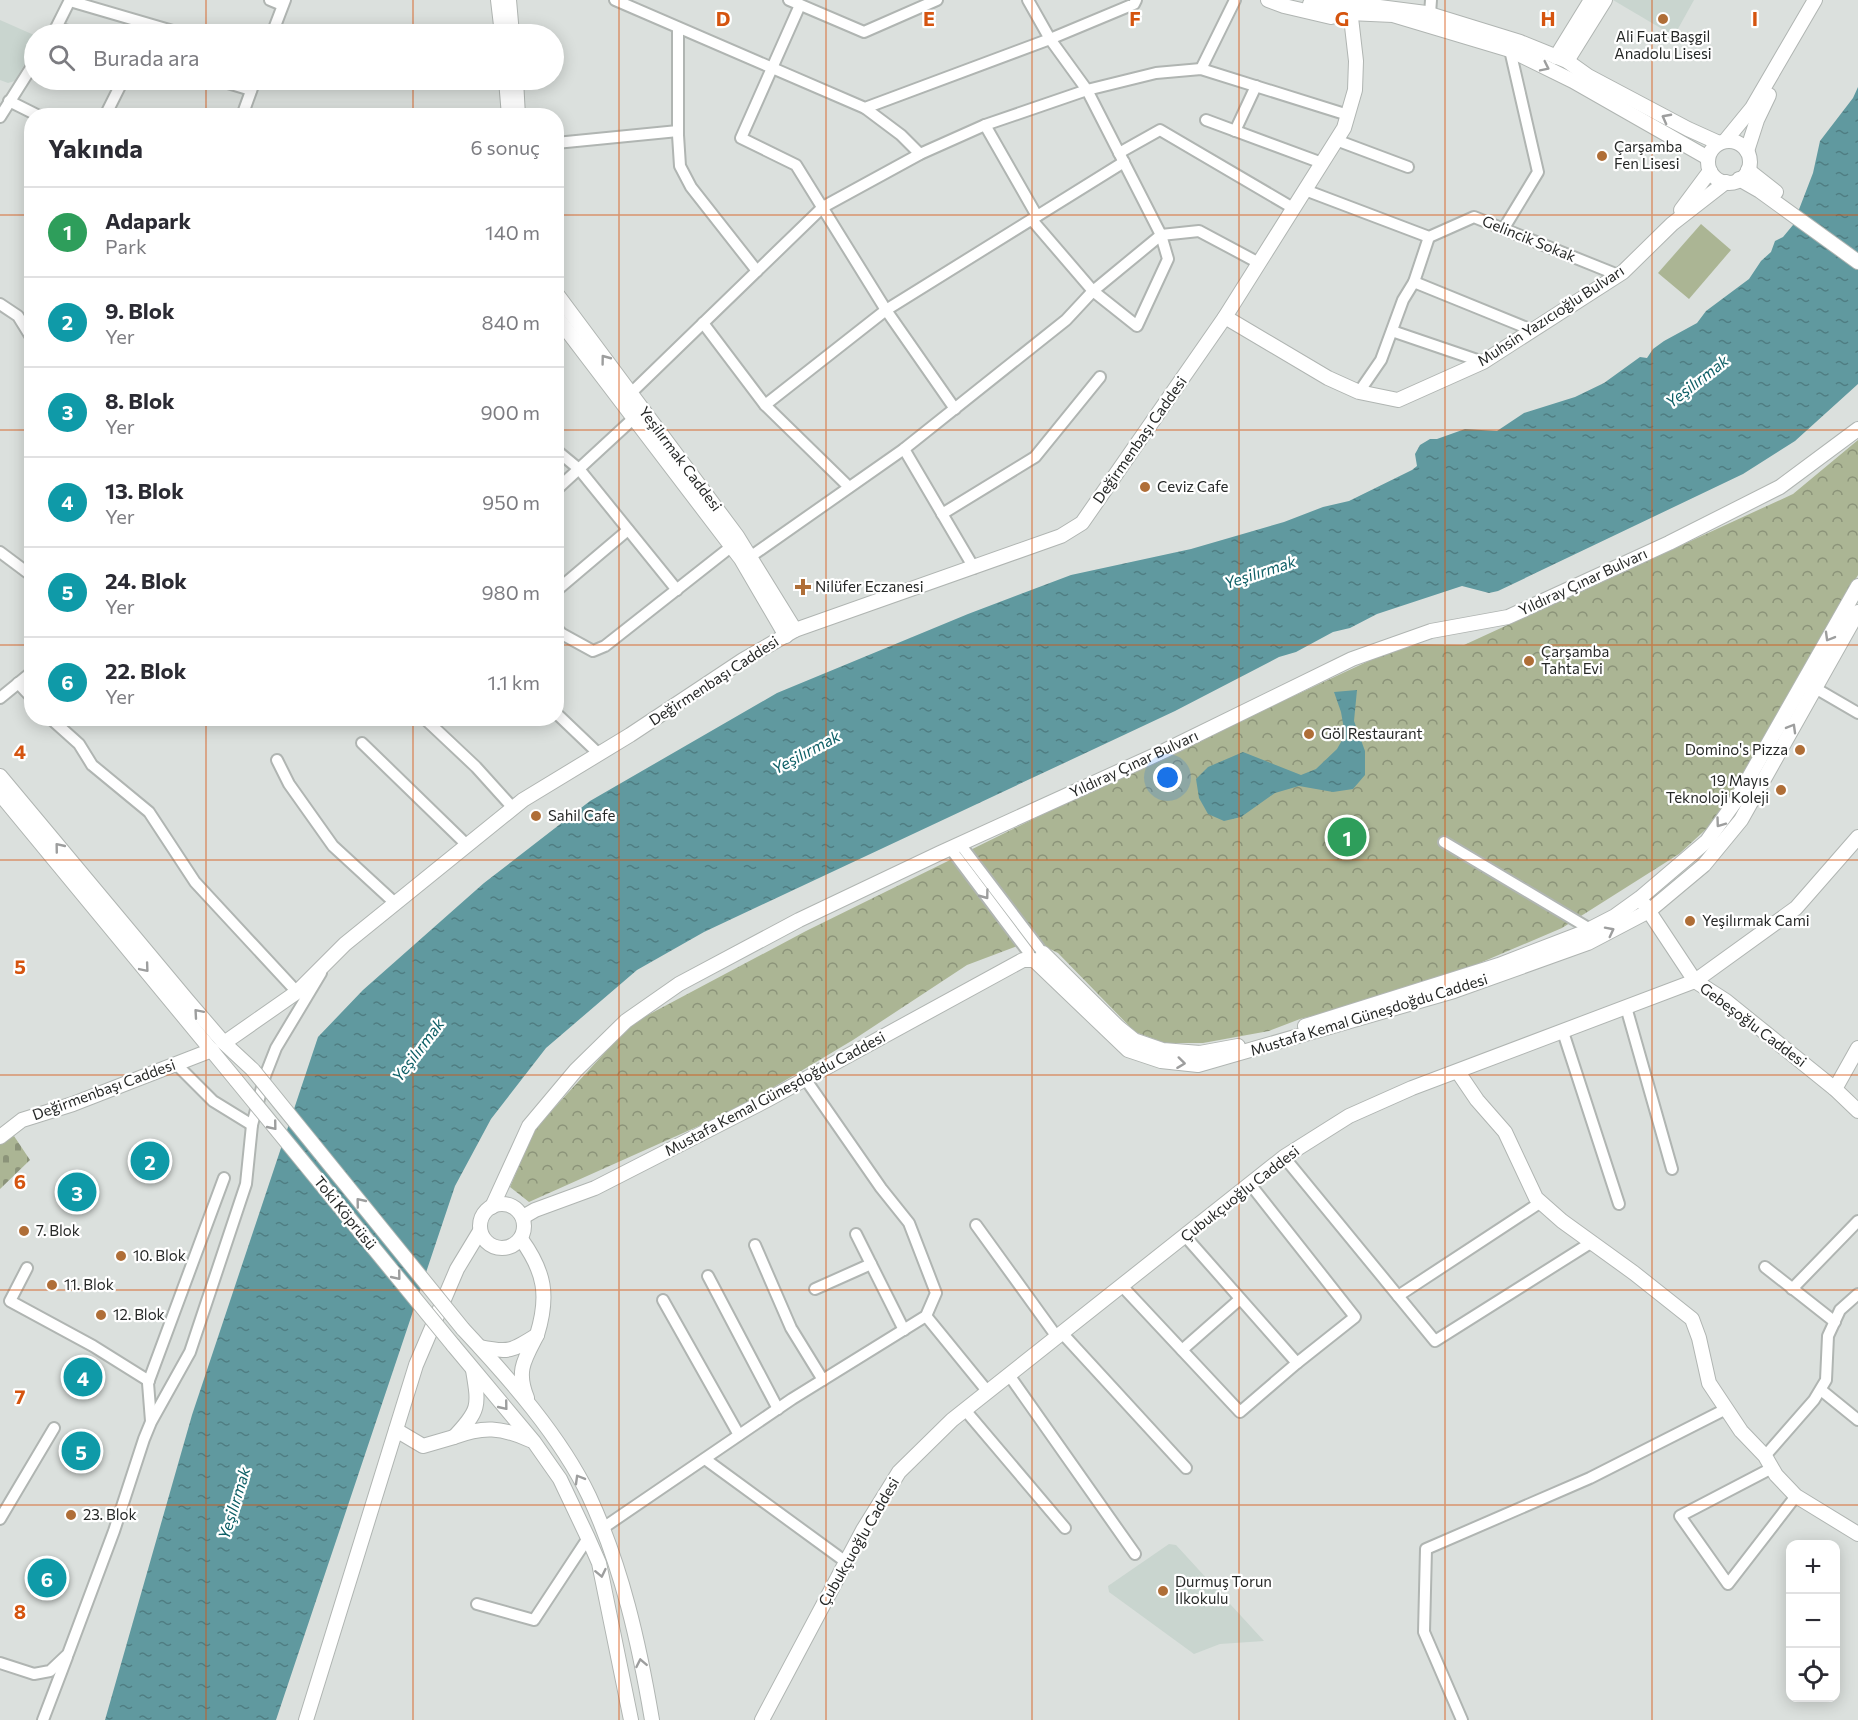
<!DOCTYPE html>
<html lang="tr">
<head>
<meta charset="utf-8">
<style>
  :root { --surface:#fff; --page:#f7f7f7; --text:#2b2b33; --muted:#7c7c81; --line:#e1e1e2; --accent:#7c3aed }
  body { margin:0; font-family:Commissioner,sans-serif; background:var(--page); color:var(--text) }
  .controls { position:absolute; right:18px; bottom:18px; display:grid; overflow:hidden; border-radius:12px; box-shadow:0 3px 15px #0003 }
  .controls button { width:54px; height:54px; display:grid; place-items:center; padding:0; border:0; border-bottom:2px solid var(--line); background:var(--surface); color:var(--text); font:30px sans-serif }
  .you { position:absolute; left:1168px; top:778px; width:21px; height:21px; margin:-15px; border:4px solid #fff; border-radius:50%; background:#1a73e8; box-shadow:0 0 0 9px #1a73e833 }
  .badge { display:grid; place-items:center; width:39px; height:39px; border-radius:50%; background:var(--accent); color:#fff; font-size:20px; font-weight:700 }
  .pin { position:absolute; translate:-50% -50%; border:3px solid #fff; box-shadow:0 2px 6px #0006 }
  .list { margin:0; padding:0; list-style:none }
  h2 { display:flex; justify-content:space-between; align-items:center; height:78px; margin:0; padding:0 24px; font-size:26px }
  h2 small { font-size:20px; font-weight:400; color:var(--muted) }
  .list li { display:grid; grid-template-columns:39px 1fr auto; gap:18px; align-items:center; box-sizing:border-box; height:90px; padding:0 24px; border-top:2px solid var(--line) }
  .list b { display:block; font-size:22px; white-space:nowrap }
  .list p { margin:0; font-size:20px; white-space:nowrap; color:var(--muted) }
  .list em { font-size:20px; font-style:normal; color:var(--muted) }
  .icon { flex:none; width:33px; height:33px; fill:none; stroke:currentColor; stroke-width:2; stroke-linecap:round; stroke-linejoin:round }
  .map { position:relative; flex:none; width:1858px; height:1720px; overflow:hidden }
  .search { position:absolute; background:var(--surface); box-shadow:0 3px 15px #0003; left:24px; top:24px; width:540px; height:66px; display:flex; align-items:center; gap:15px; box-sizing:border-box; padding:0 21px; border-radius:33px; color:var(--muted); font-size:22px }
  .panel { position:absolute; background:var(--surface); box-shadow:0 3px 15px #0003; left:24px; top:108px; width:540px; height:618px; border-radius:24px }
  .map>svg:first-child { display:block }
  .built { fill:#c9d5cf }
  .grass { fill:#abb594 }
  .cemetery { fill:url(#cemetery-stones) }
  .park { fill:url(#park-crowns) }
  .water { fill:url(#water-ripples) }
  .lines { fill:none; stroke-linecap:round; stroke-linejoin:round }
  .street-casing { stroke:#b0b5b2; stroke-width:14 }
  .secondary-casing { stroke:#b0b5b2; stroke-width:16 }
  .street { stroke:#fff; stroke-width:10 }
  .secondary { stroke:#fff; stroke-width:14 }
  .secondary-bridge-casing { stroke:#b0b5b2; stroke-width:16; stroke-linecap:butt }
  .secondary-bridge { stroke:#fff; stroke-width:14 }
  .oneway { stroke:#9d9e9e }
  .grid { fill:none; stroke:#d5540f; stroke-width:1.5; stroke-opacity:0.55 }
  .poi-dot { fill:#af6e37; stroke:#fff; stroke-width:2 }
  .labels { text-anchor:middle; stroke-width:4.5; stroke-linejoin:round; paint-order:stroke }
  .poi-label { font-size:15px; fill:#262827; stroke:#fff; text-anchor:start }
  .street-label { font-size:15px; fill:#262827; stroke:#fff }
  .water-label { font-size:16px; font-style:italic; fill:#0f6067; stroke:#fff }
  .grid-label { font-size:20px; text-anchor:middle; font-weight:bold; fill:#d5540f; stroke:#fff; stroke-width:4.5; stroke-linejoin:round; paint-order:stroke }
</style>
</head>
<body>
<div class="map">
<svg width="1858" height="1720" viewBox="0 0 1858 1720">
  <defs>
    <pattern id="cemetery-stones" width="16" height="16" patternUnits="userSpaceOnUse" patternTransform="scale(1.5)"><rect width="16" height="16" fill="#abb594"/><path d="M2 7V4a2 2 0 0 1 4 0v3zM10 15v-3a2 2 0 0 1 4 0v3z" fill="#8b9379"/></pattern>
    <pattern id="park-crowns" width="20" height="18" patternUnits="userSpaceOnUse" patternTransform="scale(1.5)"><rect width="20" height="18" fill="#abb594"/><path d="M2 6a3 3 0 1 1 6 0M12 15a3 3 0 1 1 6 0" fill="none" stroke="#8b9379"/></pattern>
    <pattern id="water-ripples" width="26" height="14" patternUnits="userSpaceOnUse" patternTransform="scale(1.5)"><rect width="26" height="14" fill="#60999f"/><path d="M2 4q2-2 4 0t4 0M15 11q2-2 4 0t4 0" fill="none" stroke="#4f7d82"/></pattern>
  </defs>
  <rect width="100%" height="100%" fill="#dbe0dd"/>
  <g class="built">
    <polygon points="1613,0 1694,0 1674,36"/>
    <polygon points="0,20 34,35 34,47 15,81 8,83 0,80"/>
    <polygon points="1169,1544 1176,1545 1264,1641 1220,1644 1194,1654 1109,1592 1108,1586"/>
  </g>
  <polygon class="grass" points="1701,224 1731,250 1689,299 1658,273"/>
  <polygon class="cemetery" points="14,1136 30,1160 0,1189 0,1144"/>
  <polygon class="park" points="1858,440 1858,575 1715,821 1679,854 1562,928 1412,992 1300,1019 1269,1031 1203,1043 1165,1043 1135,1032 1058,953 1044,946 1025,943 967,965 853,1040 739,1108 529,1202 510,1187 534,1130 631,1024 806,931 1088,792 1405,644 1464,645 1793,494"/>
  <g class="water">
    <polygon points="1858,87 1858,384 1795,441 1743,474 1498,591 1489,593 1462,586 1377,614 1350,628 1333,632 1296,652 1279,657 1175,711 704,932 637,970 546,1048 491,1119 455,1186 276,1720 105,1720 192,1415 318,1037 363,990 484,883 590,801 777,693 968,614 1071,575 1191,549 1284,522 1323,507 1349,501 1412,470 1417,466 1415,454 1420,445 1430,439 1437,439 1465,429 1497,431 1524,413 1575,397 1604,383 1640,357 1647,358 1653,349 1664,341 1697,323 1706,311 1749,279 1761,261 1771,252 1775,241 1783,237 1793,225 1813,173 1820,141 1853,98"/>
    <polygon points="1357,690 1354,721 1365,751 1365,775 1353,789 1333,792 1299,786 1275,793 1241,817 1224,821 1208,814 1199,798 1196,779 1208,767 1243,752 1301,775 1316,769 1337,749 1345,735 1341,712 1334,692"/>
  </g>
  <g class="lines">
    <g class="street-casing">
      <g id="street">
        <polyline points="270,0 282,5"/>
        <polyline points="615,0 865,108 1050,39 1134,4 1136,0"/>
        <polyline points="789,0 864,32 937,0"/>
        <polyline points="1028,0 1050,39 1087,90 1161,235 1168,259 1137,326 1093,291 1032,220"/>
        <polyline points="70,1 183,34"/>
        <polyline points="800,5 741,138 796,165 886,310 955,409"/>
        <polyline points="1430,14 1431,0"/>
        <polyline points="57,28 79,34"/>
        <polyline points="678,28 678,135 680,166 691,187 757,271"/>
        <polyline points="53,34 70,0"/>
        <polyline points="272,34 285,0"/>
        <polyline points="1201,69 1235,0"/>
        <polyline points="218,80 251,90"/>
        <polyline points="9,101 39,116"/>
        <polyline points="865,108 901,135 920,154"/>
        <polyline points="105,116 120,86"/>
        <polyline points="242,116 255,80"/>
        <polyline points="0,117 34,63"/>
        <polyline points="1206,120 1322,163"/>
        <polyline points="985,125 1037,216"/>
        <polyline points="1235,131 1256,86"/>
        <polyline points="1336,140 1408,167"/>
        <polyline points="556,143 678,131"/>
        <polyline points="1119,153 1160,130 1293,208"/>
        <polyline points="1305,190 1429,237 1474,217 1618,275"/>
        <polyline points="1504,228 1538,172 1510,50"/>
        <polyline points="1414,282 1532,330"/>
        <polyline points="0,304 18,316 31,337 32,362"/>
        <polyline points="703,323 765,405 849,487"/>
        <polyline points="1392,331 1483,362"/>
        <polyline points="1359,392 1381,360 1403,300 1414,282 1429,237"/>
        <polyline points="631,393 823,207 920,154 985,125 1087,90 1156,73 1201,69 1348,115"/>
        <polyline points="765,405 886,310 1124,162"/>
        <polyline points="904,449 974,568"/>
        <polyline points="556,450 579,469 677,590"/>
        <polyline points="556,490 634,418"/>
        <polyline points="942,514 1035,457 1100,377"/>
        <polyline points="0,552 32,576"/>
        <polyline points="750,557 904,449 1066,320 1093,291 1161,235 1199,231 1259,263"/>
        <polyline points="556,591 628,530"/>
        <polyline points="556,628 562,634 593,651 605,646 732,546"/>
        <polyline points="18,683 32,698"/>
        <polyline points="1815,688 1858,713"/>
        <polyline points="0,698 32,672"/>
        <polyline points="556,713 599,754"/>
        <polyline points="50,718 79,744 92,765 149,812 195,882 297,992"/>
        <polyline points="424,718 476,767 513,808"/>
        <polyline points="362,743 467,845"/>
        <polyline points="277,760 289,784 333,846 395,903"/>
        <polyline points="1444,842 1590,929"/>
        <polyline points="960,844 1039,948"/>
        <polyline points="950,848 1029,953"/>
        <polyline points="1626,1007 1672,1169"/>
        <polyline points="1563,1032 1619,1204"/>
        <polyline points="176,1064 213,1101 252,1125"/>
        <polyline points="1284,1157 1435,1341 1592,1242"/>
        <polyline points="976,1225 1057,1337"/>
        <polyline points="856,1234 904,1330"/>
        <polyline points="1185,1236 1297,1363 1355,1317 1250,1184"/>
        <polyline points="755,1245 791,1328 823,1380"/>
        <polyline points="1765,1267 1835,1322"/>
        <polyline points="27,1268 10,1301 93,1346 149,1381"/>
        <polyline points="708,1276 778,1409"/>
        <polyline points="1122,1286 1240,1412 1297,1363"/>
        <polyline points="815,1289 871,1264"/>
        <polyline points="1792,1289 1858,1221"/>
        <polyline points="1398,1296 1541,1202"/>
        <polyline points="663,1300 739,1435"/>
        <polyline points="926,1316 988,1392"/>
        <polyline points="1062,1333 1186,1468"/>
        <polyline points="1182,1350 1240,1299"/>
        <polyline points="1009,1375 1135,1554"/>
        <polyline points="1821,1390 1858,1420"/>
        <polyline points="965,1410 1065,1528"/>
        <polyline points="151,1421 148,1383 224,1178"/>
        <polyline points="1765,1456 1814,1400 1826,1380 1828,1336 1840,1310 1858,1294"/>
        <polyline points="705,1459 846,1562"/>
        <polyline points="1772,1468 1680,1516 1728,1584 1796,1496"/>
        <polyline points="0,1519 54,1428"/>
        <polyline points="603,1528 792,1399 926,1316 936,1293 909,1223 881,1188 806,1080"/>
        <polyline points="477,1604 534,1620 588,1538"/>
        <polyline points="0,1663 34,1674 50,1671 68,1654 114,1531 144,1439 151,1422 190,1352 246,1184 252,1125 265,1076 276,1048 321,973"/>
        <polyline points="43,1720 67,1657"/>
        <polyline points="1462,1720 1424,1632 1426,1549 1590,1478 1726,1409"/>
      </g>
    </g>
    <g class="secondary-casing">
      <g id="secondary">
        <polyline points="498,0 502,34"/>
        <polyline points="509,0 512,34"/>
        <polyline points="1268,0 1284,6 1331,17 1349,13 1393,15 1510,50 1573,81 1708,158"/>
        <polyline points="1310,4 1326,6 1349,3 1426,13 1520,42 1567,61 1588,76 1688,129 1719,143"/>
        <polyline points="1556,57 1591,0"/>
        <polyline points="1567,61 1605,0"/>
        <polyline points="506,80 509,116"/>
        <polyline points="516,80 518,116"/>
        <polyline points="1725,141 1752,108 1815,0"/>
        <circle cx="1729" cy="162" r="21"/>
        <polyline points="1747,151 1757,120 1769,95"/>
        <polyline points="1748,170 1776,192"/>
        <polyline points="1739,179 1760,191 1858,262"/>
        <polyline points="1681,210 1710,171"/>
        <polyline points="556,293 737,536 795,630"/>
        <polyline points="556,316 741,559 786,636"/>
        <polyline points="1225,317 1328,378 1359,392 1398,400 1483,362 1623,272 1672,224 1726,182"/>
        <polyline points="0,776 187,1000 224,1043 253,1070"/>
        <polyline points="0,794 236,1080"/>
        <polyline points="1644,904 1695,981 1726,1001 1835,1089 1858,1111"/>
        <polyline points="1043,953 1118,1027 1134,1040 1163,1050 1200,1053 1238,1046"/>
        <polyline points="1305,1026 1499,965 1582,933 1615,916 1640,898 1707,841 1735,802 1858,586"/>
        <polyline points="224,1043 297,992 345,944 523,800 630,735 743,660 795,630 1061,536 1082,523 1225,317 1344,128 1355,90 1356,61 1349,0"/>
        <polyline points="1458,1072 1477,1100 1505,1132 1536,1198 1562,1221 1634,1273 1692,1319 1699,1338 1709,1383 1741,1431 1765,1456 1776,1475 1796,1496 1858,1534"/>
        <polyline points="1835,1089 1858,1048"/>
        <polyline points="0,1137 22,1120 73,1104 212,1050"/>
        <circle cx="502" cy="1226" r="22"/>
        <polyline points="492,1207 529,1126 576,1070 626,1021 679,984 799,920 940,853 1164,751 1352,659 1431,631 1508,617 1669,543 1780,487 1858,429"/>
        <polyline points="523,1217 535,1210 595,1188 765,1101 1023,960 1034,960 1128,1050 1161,1061 1198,1065 1454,991 1588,943 1649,911 1704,865 1741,820 1858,612"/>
        <path d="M521,1239C545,1272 549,1296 537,1335"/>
        <path d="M463,1329C508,1377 561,1437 589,1496C622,1567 639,1643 652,1720"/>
        <polyline points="453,1345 534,1442 560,1479 588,1538 599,1563 631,1720"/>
        <path d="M480,1347C509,1353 512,1351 537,1335C524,1360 516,1371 527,1398"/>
        <path d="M473,1370C479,1406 480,1410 454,1437C483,1426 501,1427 530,1440"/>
        <polyline points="396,1430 423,1446 454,1437"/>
        <polyline points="306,1720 416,1365 457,1269 480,1231"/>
        <polyline points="762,1720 863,1530 899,1472 952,1420 1284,1157 1349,1116 1412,1088 1695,981 1796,908 1858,837"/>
      </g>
    </g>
    <use href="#street" class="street"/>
    <use href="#secondary" class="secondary"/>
    <g class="secondary-bridge-casing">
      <g id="secondary-bridge">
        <polyline points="253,1070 463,1329"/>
        <polyline points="236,1080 453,1345"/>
      </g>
    </g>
    <use href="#secondary-bridge" class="secondary-bridge"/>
  </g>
  <defs><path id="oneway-chevron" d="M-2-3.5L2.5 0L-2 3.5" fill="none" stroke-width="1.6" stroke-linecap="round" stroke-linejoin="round" transform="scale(1.5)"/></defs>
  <g class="oneway">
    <use href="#oneway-chevron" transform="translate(1545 67) rotate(26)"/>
    <use href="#oneway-chevron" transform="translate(1666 118) rotate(-152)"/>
    <use href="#oneway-chevron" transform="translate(605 359) rotate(-127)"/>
    <use href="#oneway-chevron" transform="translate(1829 637) rotate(120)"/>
    <use href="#oneway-chevron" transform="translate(1792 728) rotate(-60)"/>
    <use href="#oneway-chevron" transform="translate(1720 823) rotate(126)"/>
    <use href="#oneway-chevron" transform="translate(59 847) rotate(-129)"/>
    <use href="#oneway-chevron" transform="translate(985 895) rotate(53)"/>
    <use href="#oneway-chevron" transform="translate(1610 931) rotate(-27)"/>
    <use href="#oneway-chevron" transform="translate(145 968) rotate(50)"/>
    <use href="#oneway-chevron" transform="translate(198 1013) rotate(-131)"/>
    <use href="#oneway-chevron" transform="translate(1181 1063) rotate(7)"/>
    <use href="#oneway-chevron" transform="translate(273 1126) rotate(51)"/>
    <use href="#oneway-chevron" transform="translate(360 1202) rotate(-129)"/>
    <use href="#oneway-chevron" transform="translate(397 1276) rotate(51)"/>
    <use href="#oneway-chevron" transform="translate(504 1406) rotate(51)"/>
    <use href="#oneway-chevron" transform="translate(579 1479) rotate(-120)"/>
    <use href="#oneway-chevron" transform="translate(601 1573) rotate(78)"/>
    <use href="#oneway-chevron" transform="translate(641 1663) rotate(-101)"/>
  </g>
  <path class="grid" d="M206,0V34M413,0V34M619,0V1720M826,0V1720M1032,0V1720M1239,0V1720M1445,0V1720M1652,0V1720M206,80V116M413,80V116M0,215H32M556,215H1858M0,430H32M556,430H1858M0,645H32M556,645H1858M206,718V1720M413,718V1720M0,860H1858M0,1075H1858M0,1290H1858M0,1505H1858"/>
  <g class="poi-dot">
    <circle cx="1663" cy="19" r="6"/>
    <circle cx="1602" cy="156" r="6"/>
    <circle cx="1145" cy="487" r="6"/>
    <path d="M800 578h6v6h6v6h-6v6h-6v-6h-6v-6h6z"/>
    <circle cx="1529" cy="661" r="6"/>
    <circle cx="1309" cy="734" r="6"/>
    <circle cx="1800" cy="750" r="6"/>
    <circle cx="1781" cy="790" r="6"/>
    <circle cx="536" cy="816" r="6"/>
    <circle cx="1690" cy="921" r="6"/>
    <circle cx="24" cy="1231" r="6"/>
    <circle cx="121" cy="1256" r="6"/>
    <circle cx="52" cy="1285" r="6"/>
    <circle cx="101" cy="1315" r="6"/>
    <circle cx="71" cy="1515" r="6"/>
    <circle cx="1163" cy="1591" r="6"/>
  </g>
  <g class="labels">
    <g class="poi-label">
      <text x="1663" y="42" text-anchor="middle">Ali Fuat Başgil<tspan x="1663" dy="17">Anadolu Lisesi</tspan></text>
      <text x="1614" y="152">Çarşamba<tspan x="1614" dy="17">Fen Lisesi</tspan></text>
      <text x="1157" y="492">Ceviz Cafe</text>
      <text x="815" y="592">Nilüfer Eczanesi</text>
      <text x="1541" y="657">Çarşamba<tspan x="1541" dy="17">Tahta Evi</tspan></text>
      <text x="1321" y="739">Göl Restaurant</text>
      <text x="1788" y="755" text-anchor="end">Domino's Pizza</text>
      <text x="1769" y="786" text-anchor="end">19 Mayıs<tspan x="1769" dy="17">Teknoloji Koleji</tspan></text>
      <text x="548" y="821">Sahil Cafe</text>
      <text x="1702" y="926">Yeşilırmak Cami</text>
      <text x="36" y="1236">7. Blok</text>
      <text x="133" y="1261">10. Blok</text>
      <text x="64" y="1290">11. Blok</text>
      <text x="113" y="1320">12. Blok</text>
      <text x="83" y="1520">23. Blok</text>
      <text x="1175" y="1587">Durmuş Torun<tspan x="1175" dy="17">İlkokulu</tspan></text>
    </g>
    <g class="street-label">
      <text transform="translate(1529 239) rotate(22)" y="5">Gelincik Sokak</text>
      <text transform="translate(1551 316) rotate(-33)" y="5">Muhsin Yazıcıoğlu Bulvarı</text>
      <text transform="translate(1140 440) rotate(-55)" y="5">Değirmenbaşı Caddesi</text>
      <text transform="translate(680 459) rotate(53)" y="5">Yeşilırmak Caddesi</text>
      <text transform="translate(1583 582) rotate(-25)" y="5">Yıldıray Çınar Bulvarı</text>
      <text transform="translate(714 681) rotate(-33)" y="5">Değirmenbaşı Caddesi</text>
      <text transform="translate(1134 764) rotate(-25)" y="5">Yıldıray Çınar Bulvarı</text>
      <text transform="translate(1369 1015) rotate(-17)" y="5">Mustafa Kemal Güneşdoğdu Caddesi</text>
      <text transform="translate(1753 1025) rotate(37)" y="5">Gebeşoğlu Caddesi</text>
      <text transform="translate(104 1090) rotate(-20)" y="5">Değirmenbaşı Caddesi</text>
      <text transform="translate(775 1094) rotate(-28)" y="5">Mustafa Kemal Güneşdoğdu Caddesi</text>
      <text transform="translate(1240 1194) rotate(-38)" y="5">Çubukçuoğlu Caddesi</text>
      <text transform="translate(345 1213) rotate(51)" y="5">Toki Köprüsü</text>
      <text transform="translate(859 1542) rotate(-60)" y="5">Çubukçuoğlu Caddesi</text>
    </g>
    <g class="water-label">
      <text transform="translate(1697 381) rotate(-38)" y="6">Yeşilırmak</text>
      <text transform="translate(1260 572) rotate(-18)" y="6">Yeşilırmak</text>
      <text transform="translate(806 752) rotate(-28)" y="6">Yeşilırmak</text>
      <text transform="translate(418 1050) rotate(-53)" y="6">Yeşilırmak</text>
      <text transform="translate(234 1503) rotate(-73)" y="6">Yeşilırmak</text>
    </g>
  </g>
  <g class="grid-label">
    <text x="723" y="26">D</text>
    <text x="929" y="26">E</text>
    <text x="1135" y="26">F</text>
    <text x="1342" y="26">G</text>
    <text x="1548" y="26">H</text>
    <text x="1755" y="26">I</text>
    <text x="20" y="759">4</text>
    <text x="20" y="974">5</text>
    <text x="20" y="1189">6</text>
    <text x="20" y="1404">7</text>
    <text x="20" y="1619">8</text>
  </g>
</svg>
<div class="controls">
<button>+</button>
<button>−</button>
<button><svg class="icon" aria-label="locate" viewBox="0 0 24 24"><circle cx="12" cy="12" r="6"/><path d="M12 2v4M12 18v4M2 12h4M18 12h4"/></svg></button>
</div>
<div class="you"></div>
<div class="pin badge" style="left:1347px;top:837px;background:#2e9e5b">1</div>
<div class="pin badge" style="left:150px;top:1161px;background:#0f9aa8">2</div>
<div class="pin badge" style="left:77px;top:1192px;background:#0f9aa8">3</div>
<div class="pin badge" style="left:83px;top:1377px;background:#0f9aa8">4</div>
<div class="pin badge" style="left:81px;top:1451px;background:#0f9aa8">5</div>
<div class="pin badge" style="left:47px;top:1578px;background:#0f9aa8">6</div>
<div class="search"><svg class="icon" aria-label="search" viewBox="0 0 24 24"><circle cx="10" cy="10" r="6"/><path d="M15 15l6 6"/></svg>Burada ara</div>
<section class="panel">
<h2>Yakında<small>6 sonuç</small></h2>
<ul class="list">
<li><span class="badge" style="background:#2e9e5b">1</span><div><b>Adapark</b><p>Park</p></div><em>140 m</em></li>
<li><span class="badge" style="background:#0f9aa8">2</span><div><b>9. Blok</b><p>Yer</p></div><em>840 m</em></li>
<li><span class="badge" style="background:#0f9aa8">3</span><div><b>8. Blok</b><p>Yer</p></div><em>900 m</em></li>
<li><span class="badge" style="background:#0f9aa8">4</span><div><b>13. Blok</b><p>Yer</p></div><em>950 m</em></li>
<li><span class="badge" style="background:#0f9aa8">5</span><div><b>24. Blok</b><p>Yer</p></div><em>980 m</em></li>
<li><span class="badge" style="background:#0f9aa8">6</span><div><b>22. Blok</b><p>Yer</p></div><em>1.1 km</em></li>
</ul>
</section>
</div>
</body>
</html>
